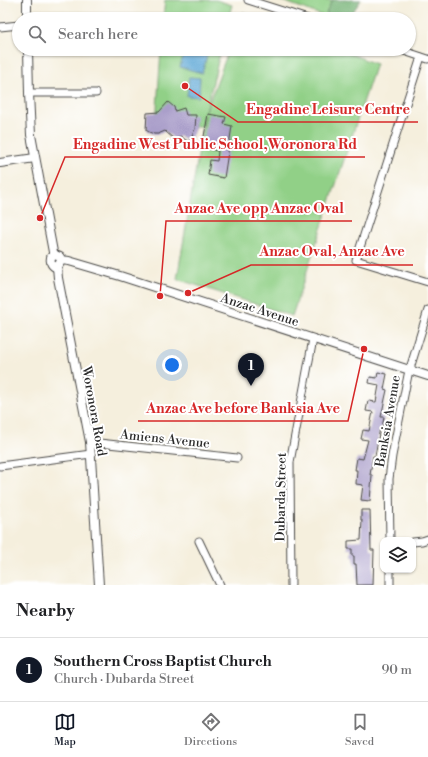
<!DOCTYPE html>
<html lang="en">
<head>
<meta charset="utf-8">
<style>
  :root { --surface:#fff; --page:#f6f6f6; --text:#202124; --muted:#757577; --line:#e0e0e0; --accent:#111827 }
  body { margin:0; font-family:"Libre Bodoni",serif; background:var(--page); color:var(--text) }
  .controls { position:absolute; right:12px; bottom:12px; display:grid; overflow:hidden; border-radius:8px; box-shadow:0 1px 3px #0004 }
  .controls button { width:36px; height:36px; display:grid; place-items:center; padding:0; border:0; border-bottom:1px solid var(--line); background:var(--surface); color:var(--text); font:20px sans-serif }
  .you { position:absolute; left:172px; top:365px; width:14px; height:14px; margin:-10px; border:3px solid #fff; border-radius:50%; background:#1a73e8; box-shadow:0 0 0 6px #1a73e833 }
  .badge { display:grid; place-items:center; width:26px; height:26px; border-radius:50%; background:var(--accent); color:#fff; font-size:13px; font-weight:700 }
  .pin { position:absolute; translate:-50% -33px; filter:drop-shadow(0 1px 2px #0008) }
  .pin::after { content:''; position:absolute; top:21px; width:14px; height:12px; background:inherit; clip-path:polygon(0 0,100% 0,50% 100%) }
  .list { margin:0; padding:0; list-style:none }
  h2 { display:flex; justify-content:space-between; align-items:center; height:52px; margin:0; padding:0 16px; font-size:17px }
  h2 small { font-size:13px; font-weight:400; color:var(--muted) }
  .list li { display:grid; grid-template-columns:26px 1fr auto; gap:12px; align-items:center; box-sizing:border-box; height:64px; padding:0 16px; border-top:1px solid var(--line) }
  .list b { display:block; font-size:15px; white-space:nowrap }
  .list p { margin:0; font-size:13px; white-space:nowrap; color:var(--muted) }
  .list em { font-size:13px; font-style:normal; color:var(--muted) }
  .icon { flex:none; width:22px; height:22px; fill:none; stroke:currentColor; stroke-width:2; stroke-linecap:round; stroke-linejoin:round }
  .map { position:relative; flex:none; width:428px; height:585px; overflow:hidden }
  .search { position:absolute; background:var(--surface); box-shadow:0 1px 3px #0004; left:12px; right:12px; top:12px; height:44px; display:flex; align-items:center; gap:10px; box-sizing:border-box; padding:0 14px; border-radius:22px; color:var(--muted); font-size:15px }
  .sheet { height:116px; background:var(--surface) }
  nav { display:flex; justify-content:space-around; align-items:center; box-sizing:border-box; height:56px; border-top:1px solid var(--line); background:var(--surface); font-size:11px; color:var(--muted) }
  nav a { display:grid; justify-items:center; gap:2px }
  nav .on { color:var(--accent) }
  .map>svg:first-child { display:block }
  .green { fill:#91d087; stroke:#5e7e59 }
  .forest { fill:#74b274; stroke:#506e50 }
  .water { fill:#5fa8d6; stroke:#456a80 }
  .building { fill:#aa9fca }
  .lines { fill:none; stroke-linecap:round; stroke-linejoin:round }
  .minor-casing { stroke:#494846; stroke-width:9 }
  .tertiary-casing { stroke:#494846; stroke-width:10 }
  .minor { stroke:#fff; stroke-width:7 }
  .tertiary { stroke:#fff; stroke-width:8 }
  .labels { text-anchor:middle; stroke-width:4; stroke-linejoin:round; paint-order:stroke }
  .street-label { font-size:13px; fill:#2b2b2b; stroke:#fff }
  .leader { fill:none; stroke:#d62828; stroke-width:1.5 }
  .callout-dot { fill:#d62828; stroke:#fff; stroke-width:1.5 }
  .callout-label { font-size:14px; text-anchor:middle; font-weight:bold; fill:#d62828; stroke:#fff; stroke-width:4; stroke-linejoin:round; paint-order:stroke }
</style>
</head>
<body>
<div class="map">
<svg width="428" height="585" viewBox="0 0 428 585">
  <rect width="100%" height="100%" fill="#fff"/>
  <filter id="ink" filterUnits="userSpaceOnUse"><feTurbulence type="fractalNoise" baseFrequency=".025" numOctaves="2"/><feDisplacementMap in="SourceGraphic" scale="8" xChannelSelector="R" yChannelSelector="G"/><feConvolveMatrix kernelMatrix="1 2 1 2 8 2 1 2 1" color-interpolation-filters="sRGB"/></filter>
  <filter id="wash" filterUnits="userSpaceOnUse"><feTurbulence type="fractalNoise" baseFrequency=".012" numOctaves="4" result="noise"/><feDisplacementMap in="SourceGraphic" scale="16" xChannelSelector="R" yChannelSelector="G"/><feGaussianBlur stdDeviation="0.9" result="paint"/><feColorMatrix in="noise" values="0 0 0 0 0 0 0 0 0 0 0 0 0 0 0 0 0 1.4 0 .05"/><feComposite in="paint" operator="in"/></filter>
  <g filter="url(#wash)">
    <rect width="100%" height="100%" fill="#f5efdd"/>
    <g class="green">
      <polygon points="165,0 216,0 232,5 228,19 163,19"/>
      <polygon points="280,0 335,0 326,17"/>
      <polygon points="243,12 260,19 240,19"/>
      <polygon points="161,49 221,49 206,111 229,49 338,49 376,64 292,316 177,279 205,115 202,127 156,123"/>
    </g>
    <polygon class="forest" points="332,0 361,0 348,19 341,19 326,13"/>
    <g class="water">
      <polygon points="185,49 209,49 202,73 180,67"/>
      <polygon points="189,77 200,78 199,97 187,96"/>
    </g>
    <g id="blocks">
      <g class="building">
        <polygon points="168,102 174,107 175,111 184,108 186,115 196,115 195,129 189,142 180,136 175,140 165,131 158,134 154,134 149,132 146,130 147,113 159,112"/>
        <polygon points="208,114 226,117 224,124 232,126 224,178 208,175 210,160 217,161 218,151 202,148"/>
        <polygon points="378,372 387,374 384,389 387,390 381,417 384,417 382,428 380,428 375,456 373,456 370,475 372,475 370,501 361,500 363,485 356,484 357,470 355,470 357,458 363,459 368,440 361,439 363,430 369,431 373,412 366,411 368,401 376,402 379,385 369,383 370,377 377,378"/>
        <polygon points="361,510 370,510 371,550 374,550 373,585 357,585 356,564 354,564 354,556 352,556 352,549 348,549 348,541 361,540 362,520 361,520"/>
      </g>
    </g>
  </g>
  <g filter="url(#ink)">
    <use href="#blocks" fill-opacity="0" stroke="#494846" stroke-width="1"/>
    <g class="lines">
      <g class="minor-casing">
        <g id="minor">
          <polyline points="248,0 308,19"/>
          <polyline points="0,27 19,25"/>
          <polyline points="398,49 428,59"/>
          <polyline points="421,57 356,260 428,282"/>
          <polyline points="29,93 96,93"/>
          <polyline points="90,442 237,458"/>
          <polyline points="0,466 91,454"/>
          <polyline points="390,540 389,479 392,456 408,375 428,310"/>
          <polyline points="199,541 220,585"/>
          <polyline points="413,542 422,541 428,539"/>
          <polyline points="390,570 390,585"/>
          <polyline points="291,585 290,462 313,339"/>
        </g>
      </g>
      <g class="tertiary-casing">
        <g id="tertiary">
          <polyline points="27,0 27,19"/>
          <polyline points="28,49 29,93 31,135 53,252 55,255"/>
          <polyline points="0,163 35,158"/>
          <path d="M55,255L60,257L61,260L59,265L55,267C51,265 50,261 51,257Z"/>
          <polyline points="61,260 69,261 120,276 428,376"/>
          <polyline points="57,267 58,278 90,442 99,585"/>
        </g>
      </g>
      <use href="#minor" class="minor"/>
      <use href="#tertiary" class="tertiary"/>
    </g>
  </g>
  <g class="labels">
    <g class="street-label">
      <text transform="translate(260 309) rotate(18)" y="5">Anzac Avenue</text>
      <text transform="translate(95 411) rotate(80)" y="5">Woronora Road</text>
      <text transform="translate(387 421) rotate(-80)" y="5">Banksia Avenue</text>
      <text transform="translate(165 438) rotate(6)" y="5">Amiens Avenue</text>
      <text transform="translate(280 497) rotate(-89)" y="5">Dubarda Street</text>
    </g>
  </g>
  <path class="leader" d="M185 86L238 122H418M40 218L65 157H365M160 296L166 221H352M188 293L251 265H413M364 349L348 421H138"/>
  <g class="callout-dot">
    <circle cx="185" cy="86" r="4"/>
    <circle cx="40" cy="218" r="4"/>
    <circle cx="160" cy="296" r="4"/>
    <circle cx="188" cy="293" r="4"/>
    <circle cx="364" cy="349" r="4"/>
  </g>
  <g class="callout-label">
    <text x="328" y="114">Engadine Leisure Centre</text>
    <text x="215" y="149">Engadine West Public School,Woronora Rd</text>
    <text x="259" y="213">Anzac Ave opp Anzac Oval</text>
    <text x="332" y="256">Anzac Oval, Anzac Ave</text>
    <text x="243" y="413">Anzac Ave before Banksia Ave</text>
  </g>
</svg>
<div class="controls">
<button><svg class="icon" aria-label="layers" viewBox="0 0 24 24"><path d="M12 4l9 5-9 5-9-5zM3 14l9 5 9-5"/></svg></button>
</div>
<div class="you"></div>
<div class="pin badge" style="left:251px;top:386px">1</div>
<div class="search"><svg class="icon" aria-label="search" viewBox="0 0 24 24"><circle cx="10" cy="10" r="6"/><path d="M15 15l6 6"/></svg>Search here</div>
</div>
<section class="sheet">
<h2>Nearby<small></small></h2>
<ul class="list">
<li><span class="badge">1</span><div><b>Southern Cross Baptist Church</b><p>Church · Dubarda Street</p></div><em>90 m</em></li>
</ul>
</section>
<nav>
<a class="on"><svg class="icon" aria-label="map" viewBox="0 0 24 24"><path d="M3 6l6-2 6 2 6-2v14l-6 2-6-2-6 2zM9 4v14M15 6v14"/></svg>Map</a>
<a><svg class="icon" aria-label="directions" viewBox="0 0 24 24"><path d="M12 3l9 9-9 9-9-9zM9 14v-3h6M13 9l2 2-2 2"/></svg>Directions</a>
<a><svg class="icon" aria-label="saved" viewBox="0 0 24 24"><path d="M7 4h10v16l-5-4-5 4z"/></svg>Saved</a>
</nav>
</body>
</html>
